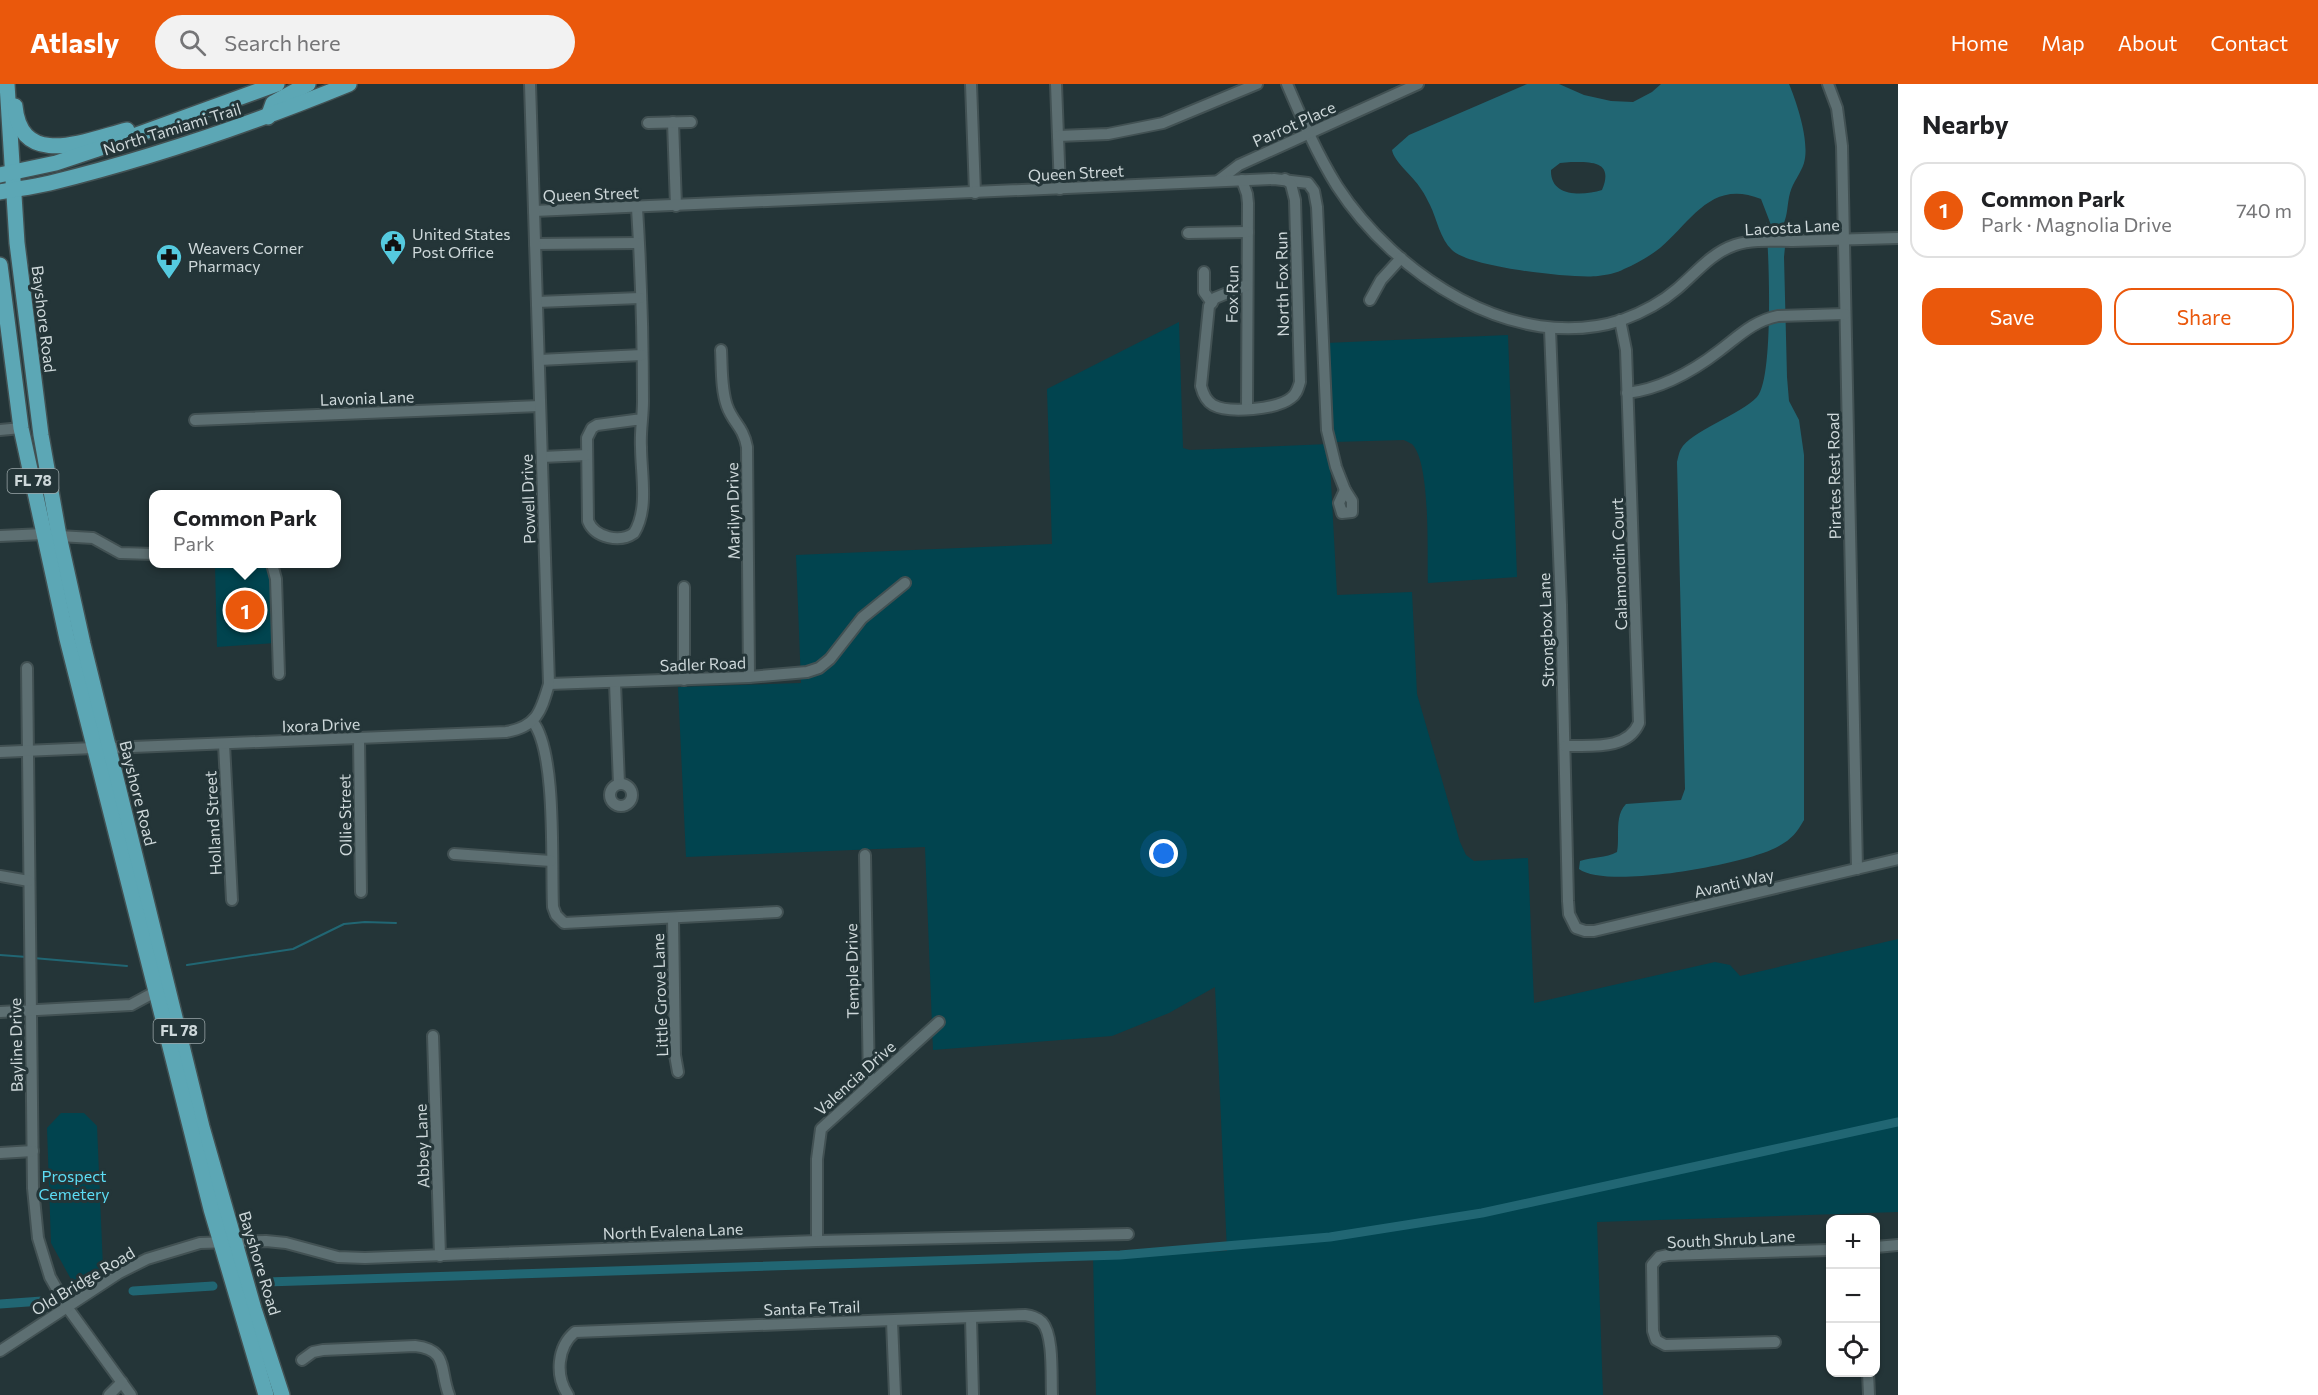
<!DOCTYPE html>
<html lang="en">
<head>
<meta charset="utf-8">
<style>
  :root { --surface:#fff; --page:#f2f2f2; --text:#202124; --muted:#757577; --line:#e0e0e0; --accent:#ea580c }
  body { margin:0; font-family:Commissioner,sans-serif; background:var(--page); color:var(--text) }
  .controls { position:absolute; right:18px; bottom:18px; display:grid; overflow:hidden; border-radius:12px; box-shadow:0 2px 4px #0004 }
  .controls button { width:54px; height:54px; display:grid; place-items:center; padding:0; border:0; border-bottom:2px solid var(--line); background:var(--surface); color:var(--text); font:30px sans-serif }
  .you { position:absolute; left:1164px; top:770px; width:21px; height:21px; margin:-15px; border:4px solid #fff; border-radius:50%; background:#1a73e8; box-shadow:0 0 0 9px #1a73e833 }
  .badge { display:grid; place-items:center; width:39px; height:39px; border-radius:50%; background:var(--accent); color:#fff; font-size:20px; font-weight:700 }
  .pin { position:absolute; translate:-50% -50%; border:3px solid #fff; box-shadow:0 2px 6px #0006 }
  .popup { position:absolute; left:149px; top:406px; width:192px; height:78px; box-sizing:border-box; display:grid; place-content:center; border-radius:12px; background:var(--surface); filter:drop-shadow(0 2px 4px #0005); font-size:20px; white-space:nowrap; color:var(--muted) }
  .popup b { font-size:22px; color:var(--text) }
  .popup::after { content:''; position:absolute; left:50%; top:100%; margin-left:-12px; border:12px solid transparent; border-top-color:var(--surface) }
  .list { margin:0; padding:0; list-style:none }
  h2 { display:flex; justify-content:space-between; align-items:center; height:78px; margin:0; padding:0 24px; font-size:26px }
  h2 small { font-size:20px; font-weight:400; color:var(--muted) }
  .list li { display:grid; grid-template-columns:39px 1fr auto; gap:18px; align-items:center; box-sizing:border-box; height:96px; margin:0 12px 12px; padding:0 12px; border:2px solid var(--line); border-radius:18px }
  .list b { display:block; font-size:22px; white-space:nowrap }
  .list p { margin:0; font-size:20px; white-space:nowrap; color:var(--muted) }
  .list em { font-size:20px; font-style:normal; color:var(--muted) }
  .actions { display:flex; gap:12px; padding:18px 24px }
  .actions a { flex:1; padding:14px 0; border:2px solid var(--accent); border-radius:18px; text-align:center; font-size:21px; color:var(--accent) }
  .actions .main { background:var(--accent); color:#fff }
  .icon { flex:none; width:33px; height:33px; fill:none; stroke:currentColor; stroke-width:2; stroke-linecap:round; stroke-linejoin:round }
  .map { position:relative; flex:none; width:1898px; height:1311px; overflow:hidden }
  header { display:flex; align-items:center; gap:36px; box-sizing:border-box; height:84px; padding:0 30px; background:var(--accent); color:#fff }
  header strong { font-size:28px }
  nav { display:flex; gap:33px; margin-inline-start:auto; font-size:21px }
  .search { width:420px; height:54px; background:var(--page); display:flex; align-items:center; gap:15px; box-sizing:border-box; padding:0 21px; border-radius:33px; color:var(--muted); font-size:22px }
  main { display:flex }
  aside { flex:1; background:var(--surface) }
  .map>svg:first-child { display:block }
  .green { fill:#01444f }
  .water { fill:#216673; fill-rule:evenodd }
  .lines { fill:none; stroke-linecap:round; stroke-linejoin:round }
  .stream { stroke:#216673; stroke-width:2 }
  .canal { stroke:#216673; stroke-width:9 }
  .minor-casing { stroke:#425153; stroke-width:14 }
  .primary-casing { stroke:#425153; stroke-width:18 }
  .minor { stroke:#5d6f72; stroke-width:10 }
  .primary { stroke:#5ca7b5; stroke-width:15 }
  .labels { text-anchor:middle; stroke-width:6; stroke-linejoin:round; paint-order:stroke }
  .shield { fill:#243538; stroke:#9ba7a9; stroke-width:1.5 }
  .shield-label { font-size:15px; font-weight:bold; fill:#ced8da }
  .street-label { font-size:16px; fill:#ced8da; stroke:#243538 }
  .poi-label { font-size:16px; fill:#ced8da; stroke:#243538; text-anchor:start }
  .park-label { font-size:16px; fill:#5cddf5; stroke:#243538 }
</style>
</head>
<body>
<header>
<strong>Atlasly</strong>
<div class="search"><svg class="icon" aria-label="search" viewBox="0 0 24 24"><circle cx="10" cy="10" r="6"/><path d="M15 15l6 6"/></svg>Search here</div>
<nav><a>Home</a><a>Map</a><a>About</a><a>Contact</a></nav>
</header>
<main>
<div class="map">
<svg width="1898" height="1311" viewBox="0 0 1898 1311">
  <rect width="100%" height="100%" fill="#243538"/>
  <g class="green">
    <polygon points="1179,238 1183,364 1190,366 1329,360 1337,511 1412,508 1417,610 1460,758 1466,771 1474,777 1528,774 1534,919 1715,878 1730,881 1740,892 1898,855 1898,1128 1597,1138 1603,1311 1096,1311 1093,1171 1227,1167 1215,903 1169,929 1112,952 933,966 925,763 686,773 678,603 801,599 796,471 1052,460 1047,305"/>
    <path d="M1508,251L1517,493L1428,499C1427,470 1431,379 1412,360C1412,360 1404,356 1404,356L1333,358L1326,259Z"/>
    <polygon points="215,480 269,480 271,484 275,559 217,563"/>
    <polygon points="61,1029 84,1029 97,1042 103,1184 72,1197 51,1159 47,1044"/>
  </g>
  <g class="water">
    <path d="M1527,0H1559L1584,11L1611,17L1633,18L1652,8L1661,0H1789C1797,19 1810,58 1804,79C1801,89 1793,98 1790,109C1787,120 1788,131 1783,141L1775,143L1771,141L1761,115C1711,95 1692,137 1660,164C1650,172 1636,180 1624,185C1617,189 1606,191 1598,192C1573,195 1468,183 1452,166C1440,155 1437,135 1430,121C1427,116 1425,110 1421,105C1414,93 1394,78 1392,66L1409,51ZM1571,78C1592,78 1614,77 1602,106C1582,112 1550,113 1551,86L1560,79Z"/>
    <path d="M1766,138L1769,144L1775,147L1787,143L1784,173L1787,293L1789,317L1799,336L1804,371V736C1797,748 1792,755 1779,762C1749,780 1607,806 1579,785L1580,777C1592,773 1606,774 1617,768C1620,753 1614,732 1626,720L1681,716L1685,705L1677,378C1678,374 1679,368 1681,365C1690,348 1741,330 1757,313C1774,295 1769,167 1766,138Z"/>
  </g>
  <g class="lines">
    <g class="stream">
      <polyline points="0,871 27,873"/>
      <polyline points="33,874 127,882"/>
      <polyline points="187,881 293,865 344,840 365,838 396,839"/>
    </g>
    <g class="canal">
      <polyline points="266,1198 1120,1171 1330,1153 1482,1129 1898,1038"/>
      <polyline points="133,1207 213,1202"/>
      <polyline points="0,1220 42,1217"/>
    </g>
    <g class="minor-casing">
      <g id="minor">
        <polyline points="971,0 975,109"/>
        <polyline points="1056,0 1060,105"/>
        <path d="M1287,0C1302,35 1317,70 1337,102C1394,190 1514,271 1622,236C1641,229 1662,218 1677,205C1696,189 1711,169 1735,161C1753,155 1774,157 1793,157C1828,156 1863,155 1898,154"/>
        <polyline points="1828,0 1837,24 1842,62 1857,785"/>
        <polyline points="673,38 676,122"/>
        <polyline points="648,39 691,38"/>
        <polyline points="1058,52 1108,50 1163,39 1257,0"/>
        <polyline points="1242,96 1247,110 1248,119 1247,325"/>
        <polyline points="1218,97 1239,81 1418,0"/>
        <path d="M637,124C641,188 643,253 643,317C643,333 640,348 641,363C641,390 649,425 634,449C620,459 595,454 588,437L587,354L592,344L597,341L642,335"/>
        <polyline points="534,127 1274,95 1308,99 1314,107 1317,123 1327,346 1336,383 1345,406"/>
        <polyline points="1188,149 1248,148"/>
        <polyline points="535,160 638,159"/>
        <polyline points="1204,188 1204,208 1212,219"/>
        <path d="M1247,201L1215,214L1209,222L1201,302C1203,310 1206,317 1213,321C1229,330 1278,325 1291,314C1297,310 1298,304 1300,298L1295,116L1291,100L1285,95"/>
        <polyline points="1370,216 1381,196 1401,174"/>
        <polyline points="537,218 640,214"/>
        <polyline points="1550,245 1561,521 1568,817 1569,830 1576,844 1585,847 1594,847 1898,775"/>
        <path d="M721,266C722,284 721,305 727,322C733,339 743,342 747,363L749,593"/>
        <polyline points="539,276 642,271"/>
        <path d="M1627,309C1661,305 1693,287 1719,267C1739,252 1753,237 1778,232L1845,230"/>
        <polyline points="195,336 540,322"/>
        <polyline points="0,346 21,344"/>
        <polyline points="542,373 587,371"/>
        <polygon points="1345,406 1352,417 1352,428 1342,429 1339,419"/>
        <polyline points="0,452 44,450"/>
        <polyline points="59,452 93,454 120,469 154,470"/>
        <polyline points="272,480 276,495 279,590"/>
        <polyline points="27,584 33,1104 38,1154 50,1193 67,1223 131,1311"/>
        <polyline points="684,596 684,503"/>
        <polyline points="615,599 619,700"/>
        <polyline points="549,600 749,593 807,588 819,584 830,575 862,534 905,499"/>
        <path d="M533,638C557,669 551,781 553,823L556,831L564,839L777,828"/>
        <polyline points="359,655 361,808"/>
        <polyline points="224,660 232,816"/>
        <path d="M1565,662C1590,661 1627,667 1639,639L1626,266L1620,236"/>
        <path d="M108,664L506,648C537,643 541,627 549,600L530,0"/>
        <polyline points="0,668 94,664"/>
        <circle cx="621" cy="711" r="11"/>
        <polyline points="454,770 551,777"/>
        <polyline points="865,771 869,1001"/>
        <polyline points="0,792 29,797"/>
        <polyline points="673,834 675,971 678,988"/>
        <polyline points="0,928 131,921 155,908"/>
        <polyline points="433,952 440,1172"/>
        <polyline points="0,1069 33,1067"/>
        <polyline points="817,1157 817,1075 821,1045 939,938"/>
        <polyline points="1876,1163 1898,1161"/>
        <polyline points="971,1234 973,1311"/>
        <polyline points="892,1237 895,1311"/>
        <polyline points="1775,1258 1665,1261 1656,1256 1653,1247 1652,1181 1659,1173 1668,1171 1830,1166"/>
        <polyline points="0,1267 119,1189 147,1175 200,1159 266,1157 286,1159 338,1173 365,1174 817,1157 1128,1150"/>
        <path d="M302,1276L313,1268L323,1266L415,1262C449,1266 439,1285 449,1311"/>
        <polyline points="1868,1288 1869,1311"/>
        <polyline points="109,1311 122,1298"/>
        <path d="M568,1311C555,1292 557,1263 575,1248L1025,1231C1031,1232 1037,1233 1042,1238C1054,1251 1051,1294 1052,1311"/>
      </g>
    </g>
    <g class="primary-casing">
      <g id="primary">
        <polyline points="7,0 17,159 41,351 59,452 83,560 202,1043 254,1225 282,1311"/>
        <path d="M15,22C21,86 87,56 127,46"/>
        <polyline points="268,33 273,19 308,0"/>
        <polyline points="0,91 56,79 95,66 277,0"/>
        <path d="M0,108C16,105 33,103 50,99C152,74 251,40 349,0"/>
        <polyline points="0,181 21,344 67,555 211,1125 266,1311"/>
      </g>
    </g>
    <use href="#minor" class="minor"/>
    <use href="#primary" class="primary"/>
  </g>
  <defs>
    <g id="civic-pin" transform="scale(1.35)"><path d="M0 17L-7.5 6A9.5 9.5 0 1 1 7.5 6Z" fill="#55cadf" stroke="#243538"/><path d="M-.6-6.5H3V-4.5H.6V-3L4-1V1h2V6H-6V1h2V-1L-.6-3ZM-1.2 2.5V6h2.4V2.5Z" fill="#111"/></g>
    <g id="pharmacy-pin" transform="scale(1.35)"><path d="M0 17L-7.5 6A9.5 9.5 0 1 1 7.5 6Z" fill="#55cadf" stroke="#243538"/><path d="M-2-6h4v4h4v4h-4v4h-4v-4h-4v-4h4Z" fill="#111"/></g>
  </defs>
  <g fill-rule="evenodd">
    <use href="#civic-pin" x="393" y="159"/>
    <use href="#pharmacy-pin" x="169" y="173"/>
  </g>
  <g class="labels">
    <g class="shield">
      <rect x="7.5" y="385" width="51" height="24" rx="4.5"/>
      <rect x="153.5" y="935" width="51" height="24" rx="4.5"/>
    </g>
    <g class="shield-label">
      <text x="33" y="402">FL 78</text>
      <text x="179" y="952">FL 78</text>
    </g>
    <g class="street-label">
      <text transform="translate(1294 40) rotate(-24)" y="6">Parrot Place</text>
      <text transform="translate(172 45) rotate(-17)" y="6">North Tamiami Trail</text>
      <text transform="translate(1076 89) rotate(-3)" y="6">Queen Street</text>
      <text transform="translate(591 110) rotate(-2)" y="6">Queen Street</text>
      <text transform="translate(1792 143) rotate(-3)" y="6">Lacosta Lane</text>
      <text transform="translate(1282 200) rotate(-91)" y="6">North Fox Run</text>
      <text transform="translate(1232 210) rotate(-89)" y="6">Fox Run</text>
      <text transform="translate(44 235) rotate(83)" y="6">Bayshore Road</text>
      <text transform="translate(367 314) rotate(-2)" y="6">Lavonia Lane</text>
      <text transform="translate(1834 392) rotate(-91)" y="6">Pirates Rest Road</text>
      <text transform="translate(528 415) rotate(-92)" y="6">Powell Drive</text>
      <text transform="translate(733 427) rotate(-91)" y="6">Marilyn Drive</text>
      <text transform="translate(1619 480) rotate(-92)" y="6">Calamondin Court</text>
      <text transform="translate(1546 546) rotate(-92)" y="6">Strongbox Lane</text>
      <text transform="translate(703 580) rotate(-2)" y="6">Sadler Road</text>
      <text transform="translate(321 641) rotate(-2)" y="6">Ixora Drive</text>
      <text transform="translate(138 709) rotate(76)" y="6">Bayshore Road</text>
      <text transform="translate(345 731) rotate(-91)" y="6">Ollie Street</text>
      <text transform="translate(213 739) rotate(-93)" y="6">Holland Street</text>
      <text transform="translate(1734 799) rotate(-13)" y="6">Avanti Way</text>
      <text transform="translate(852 887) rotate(-91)" y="6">Temple Drive</text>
      <text transform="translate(660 911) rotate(-92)" y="6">Little Grove Lane</text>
      <text transform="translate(16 961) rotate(-91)" y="6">Bayline Drive</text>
      <text transform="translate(855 994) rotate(-42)" y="6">Valencia Drive</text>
      <text transform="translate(422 1062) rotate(-92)" y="6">Abbey Lane</text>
      <text transform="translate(673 1147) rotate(-2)" y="6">North Evalena Lane</text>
      <text transform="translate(1731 1155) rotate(-3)" y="6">South Shrub Lane</text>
      <text transform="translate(260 1179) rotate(73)" y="6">Bayshore Road</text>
      <text transform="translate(83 1197) rotate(-31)" y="6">Old Bridge Road</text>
      <text transform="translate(812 1224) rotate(-2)" y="6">Santa Fe Trail</text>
    </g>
    <g class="poi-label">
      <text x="412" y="156">United States<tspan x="412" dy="18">Post Office</tspan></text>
      <text x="188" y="170">Weavers Corner<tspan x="188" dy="18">Pharmacy</tspan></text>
    </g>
    <g class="park-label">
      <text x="74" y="1098">Prospect<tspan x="74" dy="18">Cemetery</tspan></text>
    </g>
  </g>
</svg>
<div class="controls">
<button>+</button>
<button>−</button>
<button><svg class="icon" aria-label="locate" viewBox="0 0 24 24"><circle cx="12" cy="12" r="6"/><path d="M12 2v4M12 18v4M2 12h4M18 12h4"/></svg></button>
</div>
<div class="you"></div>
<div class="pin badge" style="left:245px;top:526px">1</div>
<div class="popup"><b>Common Park</b>Park</div>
</div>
<aside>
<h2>Nearby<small></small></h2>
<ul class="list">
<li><span class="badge">1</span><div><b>Common Park</b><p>Park · Magnolia Drive</p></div><em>740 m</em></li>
</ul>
<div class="actions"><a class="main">Save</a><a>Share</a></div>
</aside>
</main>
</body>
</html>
